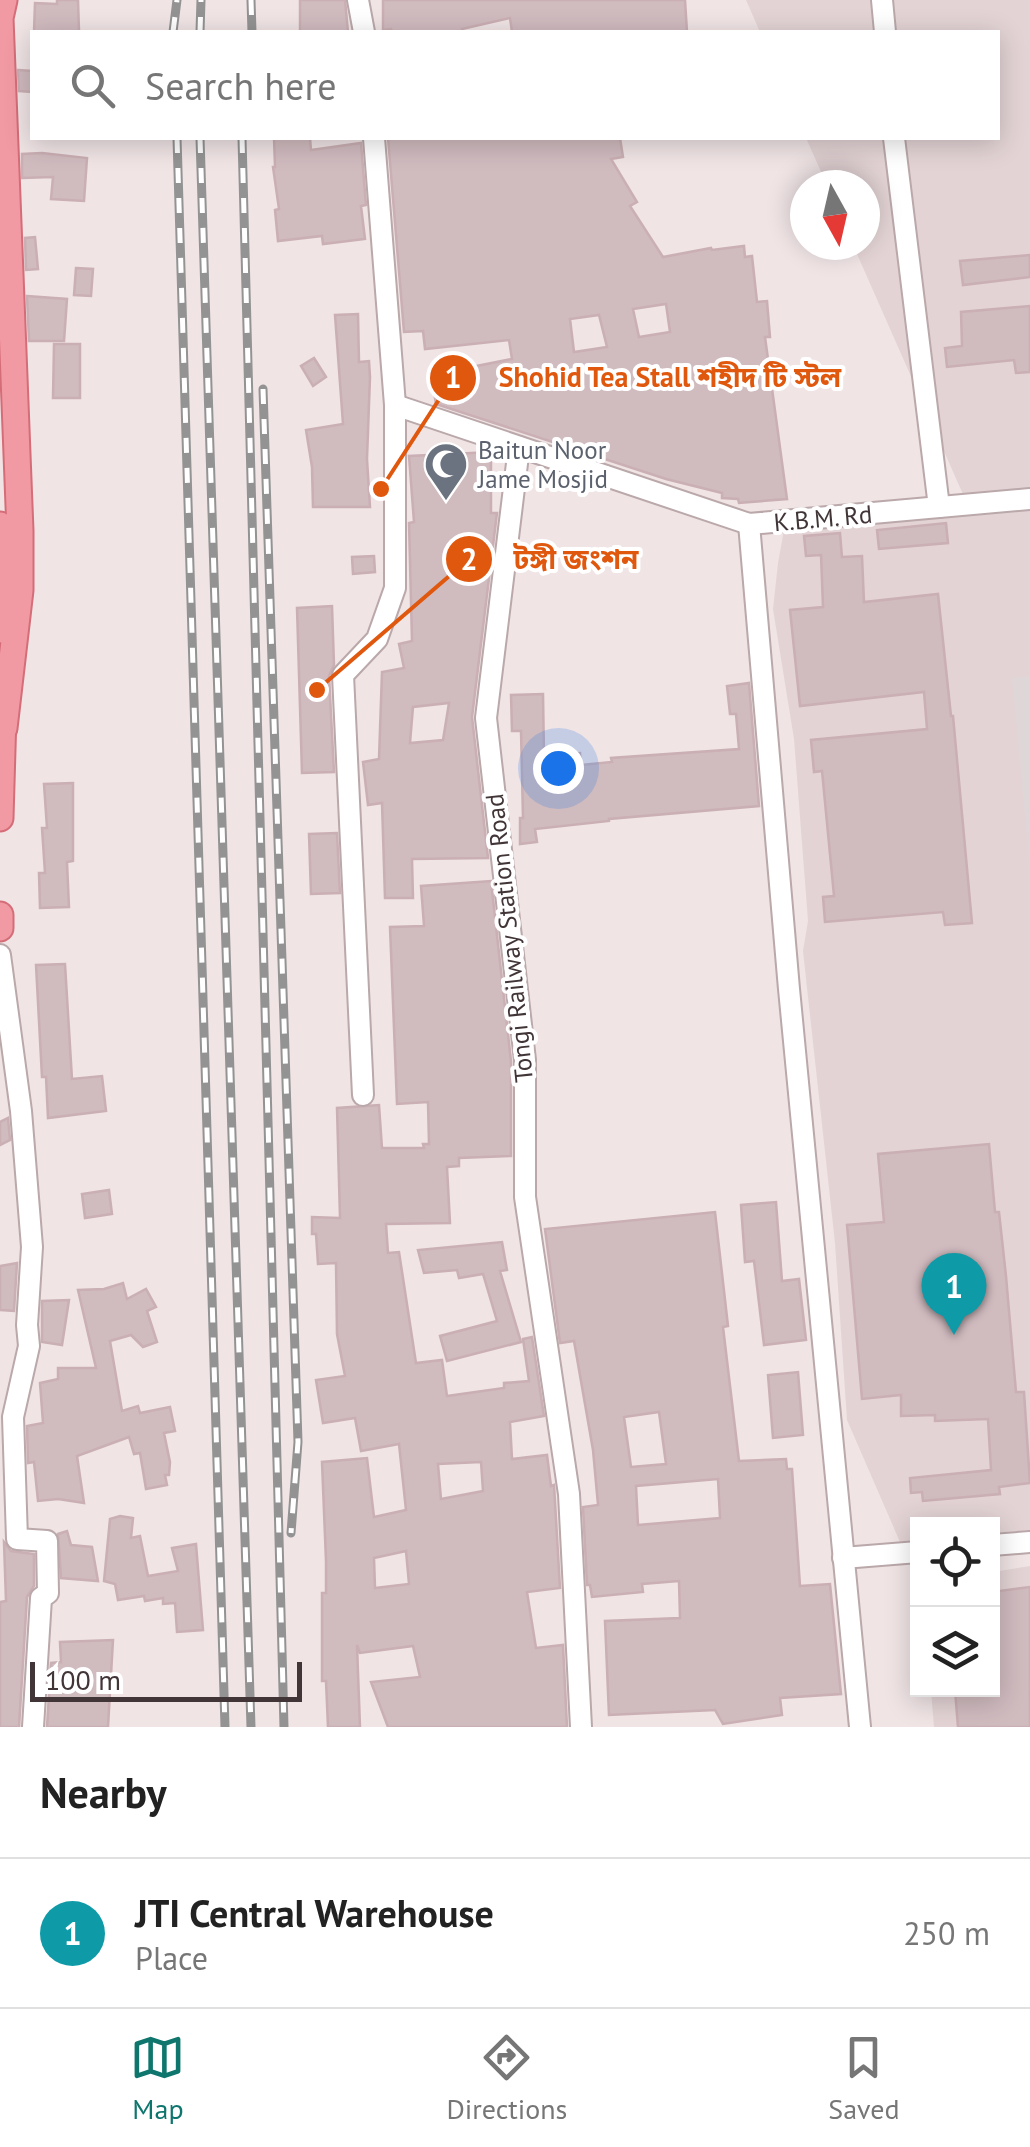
<!DOCTYPE html>
<html lang="en">
<head>
<meta charset="utf-8">
<style>
  :root { --surface:#fff; --page:#f6f6f6; --text:#222; --muted:#767676; --line:#e0e0e0; --accent:#0f766e }
  body { margin:0; font-family:"PT Sans","Noto Sans Bengali",sans-serif; background:var(--page); color:var(--text) }
  .controls { position:absolute; right:30px; bottom:30px; display:grid; overflow:hidden; border-radius:0px; box-shadow:0 5px 25px #0003 }
  .controls button { width:90px; height:90px; display:grid; place-items:center; padding:0; border:0; border-bottom:2px solid var(--line); background:var(--surface); color:var(--text); font:50px sans-serif }
  .compass { position:absolute; left:790px; top:170px; width:90px; height:90px; border-radius:50%; background:var(--surface); box-shadow:0 5px 25px #0003; rotate:172deg }
  .scale { position:absolute; left:30px; bottom:25px; width:272px; box-sizing:border-box; padding-left:10px; border:5px solid #413537; border-top:0; font-size:28px; line-height:35px; white-space:nowrap; color:#413537; -webkit-text-stroke:8px #fff; paint-order:stroke }
  .you { position:absolute; left:558px; top:768px; width:35px; height:35px; margin:-25px; border:8px solid #fff; border-radius:50%; background:#1a73e8; box-shadow:0 0 0 15px #1a73e833 }
  .badge { display:grid; place-items:center; width:65px; height:65px; border-radius:50%; background:var(--accent); color:#fff; font-size:32px; font-weight:700 }
  .pin { position:absolute; translate:-50% -82px; filter:drop-shadow(0 2px 5px #0008) }
  .pin::after { content:''; position:absolute; top:52px; width:35px; height:30px; background:inherit; clip-path:polygon(0 0,100% 0,50% 100%) }
  .list { margin:0; padding:0; list-style:none }
  h2 { display:flex; justify-content:space-between; align-items:center; height:130px; margin:0; padding:0 40px; font-size:42px }
  h2 small { font-size:32px; font-weight:400; color:var(--muted) }
  .list li { display:grid; grid-template-columns:65px 1fr auto; gap:30px; align-items:center; box-sizing:border-box; height:150px; padding:0 40px; border-top:2px solid var(--line) }
  .list b { display:block; font-size:38px; white-space:nowrap }
  .list p { margin:0; font-size:32px; white-space:nowrap; color:var(--muted) }
  .list em { font-size:32px; font-style:normal; color:var(--muted) }
  .icon { flex:none; width:55px; height:55px; fill:none; stroke:currentColor; stroke-width:2; stroke-linecap:round; stroke-linejoin:round }
  .map { position:relative; flex:none; width:1030px; height:1727px; overflow:hidden }
  .search { position:absolute; background:var(--surface); box-shadow:0 5px 25px #0003; left:30px; right:30px; top:30px; height:110px; display:flex; align-items:center; gap:25px; box-sizing:border-box; padding:0 35px; border-radius:0px; color:var(--muted); font-size:38px }
  .sheet { height:280px; background:var(--surface) }
  nav { display:flex; justify-content:space-around; align-items:center; box-sizing:border-box; height:140px; border-top:2px solid var(--line); background:var(--surface); font-size:28px; color:var(--muted) }
  nav a { display:grid; justify-items:center; gap:5px }
  nav .on { color:var(--accent) }
  .map>svg:first-child { display:block }
  .residential { fill:#e3d3d5 }
  .industrial { fill:#dfd6d8 }
  .building { fill:#d0bbbf; stroke:#caafb4; stroke-width:2.5; fill-rule:evenodd }
  .lines { fill:none; stroke-linecap:round; stroke-linejoin:round }
  .minor-casing { stroke:#baa8aa; stroke-width:24 }
  .major-casing { stroke:#d56d78; stroke-width:29 }
  .minor { stroke:#fff; stroke-width:20 }
  .major { stroke:#f29aa3; stroke-width:25 }
  .rail-casing { stroke:#939393; stroke-width:9 }
  .rail { stroke:#fff; stroke-width:5; stroke-dasharray:15; stroke-linecap:butt }
  .labels { text-anchor:middle; stroke-width:8; stroke-linejoin:round; paint-order:stroke }
  .worship-label { font-size:25px; fill:#5b616d; stroke:#fff; text-anchor:start }
  .street-label { font-size:25px; fill:#413537; stroke:#fff }
  .leader { fill:none; stroke:#e0570e; stroke-width:4 }
  .callout-dot { fill:#e0570e; stroke:#fff; stroke-width:4 }
  .mark-label { font-size:30px; text-anchor:middle; font-weight:bold; fill:#fff }
  .callout-label { font-size:28px; text-anchor:middle; font-weight:bold; fill:#e0570e; stroke:#fff; stroke-width:8; stroke-linejoin:round; paint-order:stroke }
</style>
</head>
<body>
<div class="map">
<svg width="1030" height="1727" viewBox="0 0 1030 1727">
  <rect width="100%" height="100%" fill="#f0e4e5"/>
  <g class="residential">
    <polygon points="746,0 1030,0 1030,494 966,501 853,245 865,245 865,185 827,185 806,138 998,138 998,32 760,32"/>
    <polygon points="1030,507 1030,1530 993,1533 992,1524 918,1524 917,1540 900,1542 847,1420 835,1243 803,951 808,921 794,739 773,609 778,563 784,530"/>
    <polygon points="1030,1566 1030,1727 934,1727 931,1690 992,1690 993,1572"/>
  </g>
  <polygon class="industrial" points="1030,676 1030,868 1012,678"/>
  <g class="building">
    <polygon points="57,0 78,0 79,31 34,32 35,3 57,4"/>
    <polygon points="300,0 345,0 348,32 300,32"/>
    <polygon points="383,0 685,0 687,32 512,32 510,18 462,29 463,32 392,32 391,29 383,30"/>
    <polygon points="18,70 32,71 32,92 19,91"/>
    <polygon points="274,138 310,138 311,150 361,143 366,205 361,206 365,239 323,244 322,236 278,241 275,210 279,209 273,167 275,167"/>
    <path d="M388,138H620L623,157L611,159L637,202L630,206L663,257L711,248L712,250L744,246L745,257L752,256L757,302L767,301L770,337H765L787,499L739,503L738,499L722,498V493L666,479L436,404L431,375L512,359L509,340L425,349L423,331L404,332ZM666,304L670,332L639,337L633,309ZM599,315L607,347L574,352L570,319Z"/>
    <polygon points="42,153 87,158 84,201 51,199 53,177 22,178 22,154"/>
    <polygon points="35,237 38,269 26,270 25,238"/>
    <polygon points="1030,255 1030,277 963,285 960,261"/>
    <polygon points="76,268 93,269 91,296 74,295"/>
    <polygon points="27,296 67,299 64,341 29,341"/>
    <polygon points="1030,306 1030,372 1016,373 1014,360 947,367 945,348 962,346 961,312"/>
    <polygon points="358,314 359,362 369,361 370,377 367,459 370,507 313,507 312,467 306,430 343,424 335,315"/>
    <polygon points="54,344 80,344 80,398 53,398"/>
    <polygon points="314,358 326,377 313,386 301,366"/>
    <path d="M491,452V513H497L472,717L488,858L412,859L413,898H385L382,803L368,805L363,762L379,759L382,672L404,668L399,644L412,641L409,523L414,522L409,456ZM449,703L443,740L410,743L413,707Z"/>
    <polygon points="946,523 948,543 879,549 877,530"/>
    <polygon points="840,533 842,557 862,556 864,602 938,594 951,716 953,716 972,923 945,925 943,912 825,922 823,897 834,896 822,771 814,772 811,740 927,729 924,692 800,706 790,610 823,607 821,555 806,556 804,536"/>
    <polygon points="374,556 375,572 353,574 352,557"/>
    <polygon points="332,606 334,665 329,676 334,772 302,773 297,608"/>
    <polygon points="749,683 759,806 609,819 609,821 535,829 537,842 520,844 520,818 523,818 521,731 512,731 511,695 543,694 544,756 580,753 581,765 612,762 611,758 739,749 736,714 730,714 727,686"/>
    <polygon points="73,783 73,861 67,862 69,907 40,908 39,873 45,873 42,828 47,828 44,784"/>
    <polygon points="337,833 340,893 311,894 309,834"/>
    <path d="M491,881L511,1061V1156L459,1158V1166L447,1167L450,1223L386,1224L388,1253L399,1252L416,1363L442,1360L447,1396L504,1388V1383L529,1381L523,1339L532,1337L544,1416L510,1422L512,1459L547,1455L551,1486L554,1485L560,1588L527,1592L536,1648L563,1645L567,1727H388L371,1682L420,1677L413,1646L360,1653L357,1645L360,1727H328L326,1681H322V1593H326V1561L322,1462L367,1458L374,1517L406,1510L399,1444L361,1451L355,1418L323,1423L316,1380L345,1376L337,1334L336,1263L318,1264L316,1234H312V1217L340,1218L337,1108L379,1105L382,1148H424L423,1144H429L428,1102L397,1104L390,927L424,926L421,886ZM481,1462L483,1491L441,1499L438,1464ZM406,1551L409,1584L375,1588L374,1558Z"/>
    <polygon points="65,964 72,1079 102,1076 106,1111 48,1118 46,1077 42,1077 36,965"/>
    <polygon points="8,1118 10,1140 0,1145 0,1122"/>
    <polygon points="989,1144 995,1212 999,1212 1006,1276 1016,1392 1024,1392 1030,1483 999,1487 1000,1494 923,1501 922,1492 911,1493 910,1478 991,1470 988,1419 935,1421 935,1415 901,1416 901,1395 862,1399 847,1225 884,1222 878,1154"/>
    <polygon points="109,1190 112,1214 85,1218 82,1194"/>
    <polygon points="776,1202 782,1281 799,1279 806,1340 764,1345 754,1261 745,1262 741,1205"/>
    <path d="M715,1212L728,1326L723,1327L739,1461L786,1459L787,1469H792L800,1586L830,1584L841,1694L780,1698L782,1715L723,1724L715,1710L609,1715L605,1621L680,1618L679,1581L642,1584L643,1592L592,1597L590,1585H587L583,1507L598,1505L593,1450L574,1341L560,1343L545,1229ZM659,1412L666,1464L631,1467L624,1417ZM718,1479L720,1518L638,1525L636,1486Z"/>
    <polygon points="502,1242 507,1270 500,1271 521,1342 447,1361 440,1336 497,1321 483,1274 459,1278 457,1270 424,1273 418,1250"/>
    <polygon points="17,1263 14,1311 0,1310 0,1266"/>
    <polygon points="123,1283 127,1299 146,1289 156,1307 147,1311 157,1342 143,1347 131,1335 110,1341 122,1411 138,1406 140,1413 170,1407 175,1431 164,1433 170,1462 169,1475 165,1475 167,1485 146,1489 140,1453 134,1454 129,1437 77,1456 84,1503 58,1499 38,1501 34,1462 28,1463 27,1426 43,1423 40,1383 58,1379 58,1368 96,1368 78,1290 104,1289"/>
    <polygon points="69,1300 62,1345 42,1342 42,1301"/>
    <polygon points="798,1372 803,1435 773,1438 768,1375"/>
    <polygon points="120,1516 133,1518 131,1538 140,1536 148,1576 178,1571 172,1548 196,1544 203,1630 177,1632 175,1603 163,1604 163,1598 145,1601 144,1596 118,1600 115,1584 104,1581 110,1519"/>
    <polygon points="67,1531 71,1545 92,1547 98,1581 61,1578 58,1534"/>
    <polygon points="4,1542 11,1551 34,1554 34,1586 27,1597 19,1727 0,1727 0,1602 6,1601"/>
    <polygon points="1030,1587 1030,1727 958,1727 955,1690 992,1690 992,1592"/>
    <polygon points="113,1640 108,1727 47,1727 51,1663 61,1662 60,1642"/>
  </g>
  <g class="lines">
    <g class="minor-casing">
      <g id="minor">
        <polyline points="358,0 364,32"/>
        <polyline points="882,0 885,32"/>
        <polyline points="894,138 939,507"/>
        <polyline points="395,405 749,524 1030,499"/>
        <polyline points="519,447 486,718 525,1060 525,1197 569,1494 581,1727"/>
        <polyline points="749,524 789,989 860,1727"/>
        <polyline points="0,955 21,1111 32,1247 27,1325 29,1346 13,1417 17,1539 47,1541 48,1593 41,1598 33,1727"/>
        <polyline points="363,1095 343,675 377,639 395,588 395,405 374,138"/>
        <polyline points="992,1545 1030,1542"/>
        <polyline points="843,1558 918,1552"/>
      </g>
    </g>
    <g class="major-casing">
      <g id="major">
        <polyline points="0,525 2,630"/>
        <polyline points="4,728 20,590 20,531 0,18 4,0"/>
        <polyline points="0,818 3,715"/>
        <polyline points="0,915 0,928"/>
      </g>
    </g>
    <use href="#minor" class="minor"/>
    <use href="#major" class="major"/>
    <g class="rail-casing">
      <g id="rail">
        <polyline points="251,0 252,32"/>
        <polyline points="173,32 177,0"/>
        <polyline points="200,32 201,0"/>
        <polyline points="177,138 225,1727"/>
        <polyline points="200,138 251,1727"/>
        <polyline points="242,138 284,1727"/>
        <polyline points="263,389 298,1442 291,1533"/>
      </g>
    </g>
    <use href="#rail" class="rail"/>
  </g>
  <defs>
    <g id="mosque-pin" transform="scale(2.25)"><path d="M0 17L-7.5 6A9.5 9.5 0 1 1 7.5 6Z" fill="#6b7280" stroke="#fff"/><path d="M3.5-4.9A6 6 0 1 0 3.5 4.9A5 5 0 1 1 3.5-4.9Z" fill="#fff"/></g>
  </defs>
  <g fill-rule="evenodd">
    <use href="#mosque-pin" x="446" y="464"/>
  </g>
  <g class="labels">
    <g class="worship-label">
      <text x="478" y="459">Baitun Noor<tspan x="478" dy="29">Jame Mosjid</tspan></text>
    </g>
    <g class="street-label">
      <text transform="translate(823 518) rotate(-5)" y="9">K.B.M. Rd</text>
      <text transform="translate(509 938) rotate(-96)" y="9">Tongi Railway Station Road</text>
    </g>
  </g>
  <path class="leader" d="M381 489L453 378M317 690L469 559"/>
  <g class="callout-dot">
    <circle cx="381" cy="489" r="10"/>
    <circle cx="317" cy="690" r="10"/>
    <circle cx="453" cy="378" r="25"/>
    <circle cx="469" cy="559" r="25"/>
  </g>
  <g class="mark-label">
    <text x="453" y="388">1</text>
    <text x="469" y="570">2</text>
  </g>
  <g class="callout-label">
    <text x="670" y="387">Shohid Tea Stall শহীদ টি স্টল</text>
    <text x="576" y="569">টঙ্গী জংশন</text>
  </g>
</svg>
<div class="controls">
<button><svg class="icon" aria-label="locate" viewBox="0 0 24 24"><circle cx="12" cy="12" r="6"/><path d="M12 2v4M12 18v4M2 12h4M18 12h4"/></svg></button>
<button><svg class="icon" aria-label="layers" viewBox="0 0 24 24"><path d="M12 4l9 5-9 5-9-5zM3 14l9 5 9-5"/></svg></button>
</div>
<svg class="compass" viewBox="-18 -18 36 36"><path d="M0-13l5 13h-10z" fill="#e53935"/><path d="M0 13l5-13h-10z" fill="#767676"/></svg>
<div class="scale">100 m</div>
<div class="you"></div>
<div class="pin badge" style="left:954px;top:1335px;background:#0f9aa8">1</div>
<div class="search"><svg class="icon" aria-label="search" viewBox="0 0 24 24"><circle cx="10" cy="10" r="6"/><path d="M15 15l6 6"/></svg>Search here</div>
</div>
<section class="sheet">
<h2>Nearby<small></small></h2>
<ul class="list">
<li><span class="badge" style="background:#0f9aa8">1</span><div><b>JTI Central Warehouse</b><p>Place</p></div><em>250 m</em></li>
</ul>
</section>
<nav>
<a class="on"><svg class="icon" aria-label="map" viewBox="0 0 24 24"><path d="M3 6l6-2 6 2 6-2v14l-6 2-6-2-6 2zM9 4v14M15 6v14"/></svg>Map</a>
<a><svg class="icon" aria-label="directions" viewBox="0 0 24 24"><path d="M12 3l9 9-9 9-9-9zM9 14v-3h6M13 9l2 2-2 2"/></svg>Directions</a>
<a><svg class="icon" aria-label="saved" viewBox="0 0 24 24"><path d="M7 4h10v16l-5-4-5 4z"/></svg>Saved</a>
</nav>
</body>
</html>
